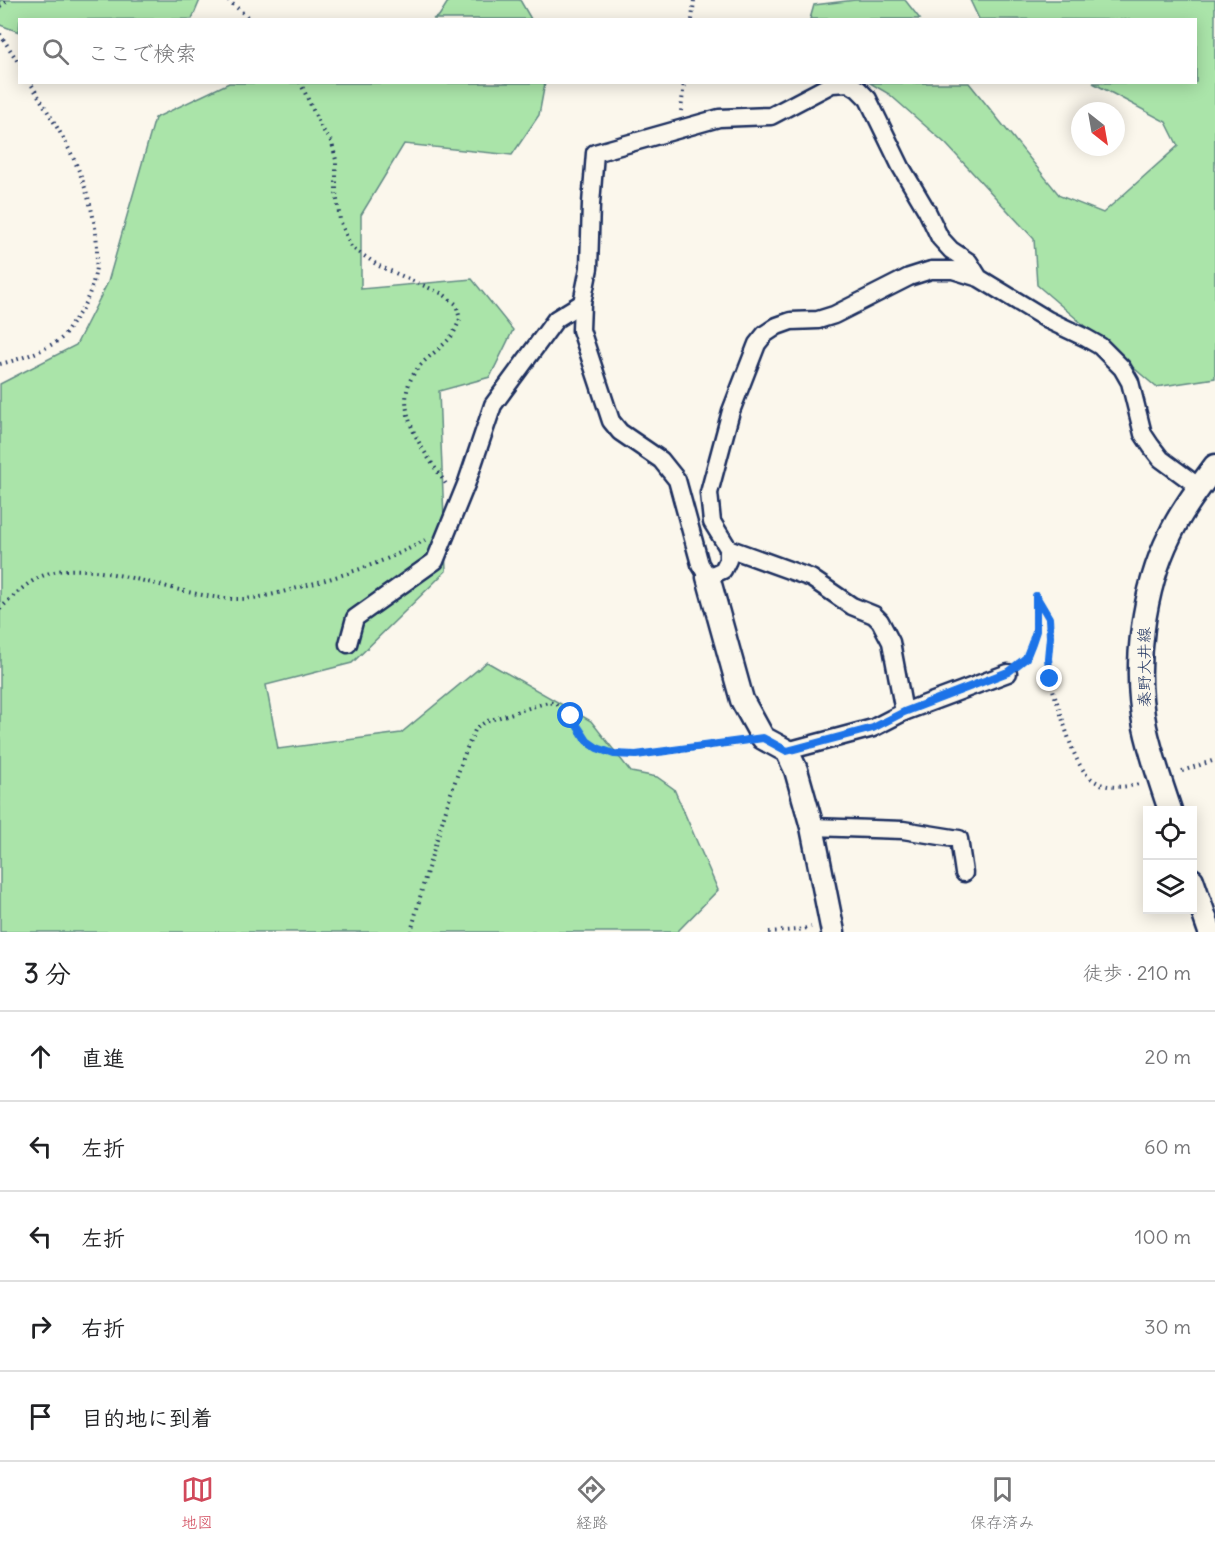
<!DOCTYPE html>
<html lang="ja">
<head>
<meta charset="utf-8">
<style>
  :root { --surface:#fff; --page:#f2f2f2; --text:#202124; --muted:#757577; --line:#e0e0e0; --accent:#d1495b }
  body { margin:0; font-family:Delius,"Klee One",sans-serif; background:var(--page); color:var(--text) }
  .controls { position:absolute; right:18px; bottom:18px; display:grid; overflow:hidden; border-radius:0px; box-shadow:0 3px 15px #0003 }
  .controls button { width:54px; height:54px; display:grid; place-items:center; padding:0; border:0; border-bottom:2px solid var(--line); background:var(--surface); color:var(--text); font:30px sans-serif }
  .compass { position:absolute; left:1071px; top:102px; width:54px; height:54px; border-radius:50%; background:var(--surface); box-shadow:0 3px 15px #0003; rotate:149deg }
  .stop { position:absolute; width:18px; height:18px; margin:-14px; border:4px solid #1a73e8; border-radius:50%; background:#fff }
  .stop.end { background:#1a73e8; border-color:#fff; box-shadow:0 2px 6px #0008 }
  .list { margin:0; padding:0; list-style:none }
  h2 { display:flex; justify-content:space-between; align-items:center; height:78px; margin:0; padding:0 24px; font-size:26px }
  h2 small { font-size:20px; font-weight:400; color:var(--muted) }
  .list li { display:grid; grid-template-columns:39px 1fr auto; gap:18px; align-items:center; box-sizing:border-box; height:90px; padding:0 24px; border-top:2px solid var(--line) }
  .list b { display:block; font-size:22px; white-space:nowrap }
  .list em { font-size:20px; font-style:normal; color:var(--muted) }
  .icon { flex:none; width:33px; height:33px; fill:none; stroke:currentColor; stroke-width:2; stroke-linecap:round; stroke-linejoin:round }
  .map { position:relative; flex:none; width:1215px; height:932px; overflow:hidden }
  .search { position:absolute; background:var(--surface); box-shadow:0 3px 15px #0003; left:18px; right:18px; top:18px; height:66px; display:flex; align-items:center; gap:15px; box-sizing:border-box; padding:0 21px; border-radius:0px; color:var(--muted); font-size:22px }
  .sheet { height:528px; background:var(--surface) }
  nav { display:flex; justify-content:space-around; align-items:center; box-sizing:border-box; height:84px; border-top:2px solid var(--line); background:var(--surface); font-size:16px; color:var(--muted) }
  nav a { display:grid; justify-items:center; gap:3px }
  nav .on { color:var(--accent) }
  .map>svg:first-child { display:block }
  .green { fill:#aae4a9; stroke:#628a84; stroke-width:1.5 }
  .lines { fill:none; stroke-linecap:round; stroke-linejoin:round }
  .street-casing { stroke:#1b2f5e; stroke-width:21 }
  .secondary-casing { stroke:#1b2f5e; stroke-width:27 }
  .path { stroke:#1b2f5e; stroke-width:4; stroke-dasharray:1.5 4.5; stroke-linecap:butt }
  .street { stroke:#fbf7ec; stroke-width:16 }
  .secondary { stroke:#fbf7ec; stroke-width:22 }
  .route { stroke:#1a73e8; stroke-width:8 }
  .labels { text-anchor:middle; stroke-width:4.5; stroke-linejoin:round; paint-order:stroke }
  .street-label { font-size:16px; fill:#1b2f5e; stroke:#fbf7ec }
</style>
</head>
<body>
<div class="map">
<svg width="1215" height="932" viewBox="0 0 1215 932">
  <rect width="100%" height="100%" fill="#fbf7ec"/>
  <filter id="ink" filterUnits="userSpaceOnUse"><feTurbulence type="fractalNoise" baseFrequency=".0167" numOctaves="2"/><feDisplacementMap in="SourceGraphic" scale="12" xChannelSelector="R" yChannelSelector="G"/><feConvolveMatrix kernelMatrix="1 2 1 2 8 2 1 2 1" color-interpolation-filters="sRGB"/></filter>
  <g filter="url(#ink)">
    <g class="green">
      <polygon points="0,0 200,0 192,19 20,20 19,32 0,25"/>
      <polygon points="449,0 520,0 531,19 433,19 439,16"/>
      <polygon points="855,0 905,0 920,19 810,19 814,5"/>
      <polygon points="970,0 1215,0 1215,378 1156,387 1037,285 1034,239 946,144 889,94 870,83 969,83 1060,196 1103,213 1178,146 1166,122 1093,83 1196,82 1196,20 979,19"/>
      <polygon points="229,83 545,83 539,115 512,155 404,144 361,215 361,289 472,279 513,330 490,377 439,391 446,571 352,663 266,685 278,749 401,733 487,662 591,721 631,772 657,777 674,789 718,890 677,932 0,932 0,384 76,345 108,282 155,118"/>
    </g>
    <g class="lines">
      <g class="street-casing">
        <g id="street">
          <polyline points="979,278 969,262 951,250 940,238 927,211 901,167 868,99 858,89 848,83 832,84 771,116 719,118 595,153 591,204 589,268 582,303 581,330 611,421 620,432 661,460 677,480 700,564 708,577 723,570 728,560 728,548 712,522 709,493 731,411 757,344 765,334 777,326 791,321 818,320 834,315 909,277 931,270 953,270 979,278 1048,320 1086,338 1100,346 1122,368 1130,382 1143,434 1151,446 1161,459 1199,487"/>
          <polyline points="728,548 811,578 852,606 874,615 880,621 891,642 904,712 873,728 787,751"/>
          <polyline points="348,644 355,618 435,561 467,482 493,405 556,319 582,303"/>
          <polyline points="904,712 1008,673"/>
          <polyline points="812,827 903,830 959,839 964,873"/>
        </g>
      </g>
      <g class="secondary-casing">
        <g id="secondary">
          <polyline points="708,577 742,700 763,738 787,751 796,770 812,827 833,932"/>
          <path d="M1170,810C1161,783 1151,755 1145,727C1133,667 1143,589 1170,535C1181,511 1199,488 1215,466"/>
          <polyline points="1192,880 1210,932"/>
        </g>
      </g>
      <g class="path">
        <polyline points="228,0 251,20"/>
        <polyline points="0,6 9,0"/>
        <polyline points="692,20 694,0"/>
        <polyline points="0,34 20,65"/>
        <path d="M300,82L321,127L332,143L336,160V193L340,220L351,247L379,266L443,294L456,304L460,319C457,326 454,334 449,339C440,349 427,357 418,368C387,406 424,451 446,484"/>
        <polyline points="681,111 684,82"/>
        <path d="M0,364C21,359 41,352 59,340C65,336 69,328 73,322C107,278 100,229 82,179C70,145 48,113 30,82"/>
        <path d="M0,609C14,595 28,581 47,574C95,556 184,600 239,599C258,599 279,593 297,588C341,576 385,563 425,540"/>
        <path d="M1021,662C1039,645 1035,619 1036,596C1041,604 1047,612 1049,621C1052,639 1047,658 1050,676C1052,691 1059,706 1063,721C1077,764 1085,797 1139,784"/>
        <polyline points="1182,771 1215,760"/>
        <path d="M411,932L425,878L451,793L466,750L476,728L487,721L548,702C574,705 575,736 596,748C622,763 710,746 742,741"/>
        <polyline points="769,932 798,930 811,927"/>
      </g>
      <use href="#street" class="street"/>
      <use href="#secondary" class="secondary"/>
    </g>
  </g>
  <g class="lines" filter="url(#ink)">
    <polyline class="route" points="571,716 587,741 597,748 614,754 636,755 763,738 787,751 873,728 904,712 1008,672 1026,658 1032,643 1036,631 1036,596 1049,618 1050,637 1048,658 1050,679"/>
  </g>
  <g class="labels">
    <g class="street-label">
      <text transform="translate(1144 667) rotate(-90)" y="6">秦野大井線</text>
    </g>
  </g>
</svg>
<div class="controls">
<button><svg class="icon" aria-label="locate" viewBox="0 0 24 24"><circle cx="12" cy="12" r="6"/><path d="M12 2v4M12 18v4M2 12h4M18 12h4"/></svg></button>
<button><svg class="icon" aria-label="layers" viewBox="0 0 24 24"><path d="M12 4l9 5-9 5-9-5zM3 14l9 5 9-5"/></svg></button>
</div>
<svg class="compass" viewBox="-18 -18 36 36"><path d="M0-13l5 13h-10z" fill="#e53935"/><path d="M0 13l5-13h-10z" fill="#757577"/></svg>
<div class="stop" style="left:571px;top:716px"></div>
<div class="stop end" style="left:1050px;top:679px"></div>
<div class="search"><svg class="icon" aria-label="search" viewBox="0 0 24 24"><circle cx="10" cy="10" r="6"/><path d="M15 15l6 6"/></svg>ここで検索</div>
</div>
<section class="sheet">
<h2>3 分<small>徒歩 · 210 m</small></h2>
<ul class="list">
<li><svg class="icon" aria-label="ahead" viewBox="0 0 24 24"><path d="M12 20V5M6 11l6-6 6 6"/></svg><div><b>直進</b></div><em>20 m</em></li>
<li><svg class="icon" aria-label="left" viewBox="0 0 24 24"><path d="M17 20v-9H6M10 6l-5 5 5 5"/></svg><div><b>左折</b></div><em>60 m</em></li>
<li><svg class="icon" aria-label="left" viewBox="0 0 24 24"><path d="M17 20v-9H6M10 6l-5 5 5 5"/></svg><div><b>左折</b></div><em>100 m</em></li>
<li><svg class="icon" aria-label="right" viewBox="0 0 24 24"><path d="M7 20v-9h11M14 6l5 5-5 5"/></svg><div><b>右折</b></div><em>30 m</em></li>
<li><svg class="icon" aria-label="arrive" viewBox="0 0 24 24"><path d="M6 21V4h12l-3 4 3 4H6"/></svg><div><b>目的地に到着</b></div></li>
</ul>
</section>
<nav>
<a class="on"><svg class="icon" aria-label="map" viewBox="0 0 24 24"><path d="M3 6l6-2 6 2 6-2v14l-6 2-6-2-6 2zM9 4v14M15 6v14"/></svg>地図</a>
<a><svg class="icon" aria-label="directions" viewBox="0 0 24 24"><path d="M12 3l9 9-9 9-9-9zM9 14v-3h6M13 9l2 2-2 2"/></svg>経路</a>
<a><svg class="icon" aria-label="saved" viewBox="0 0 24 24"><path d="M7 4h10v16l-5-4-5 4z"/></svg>保存済み</a>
</nav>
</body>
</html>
